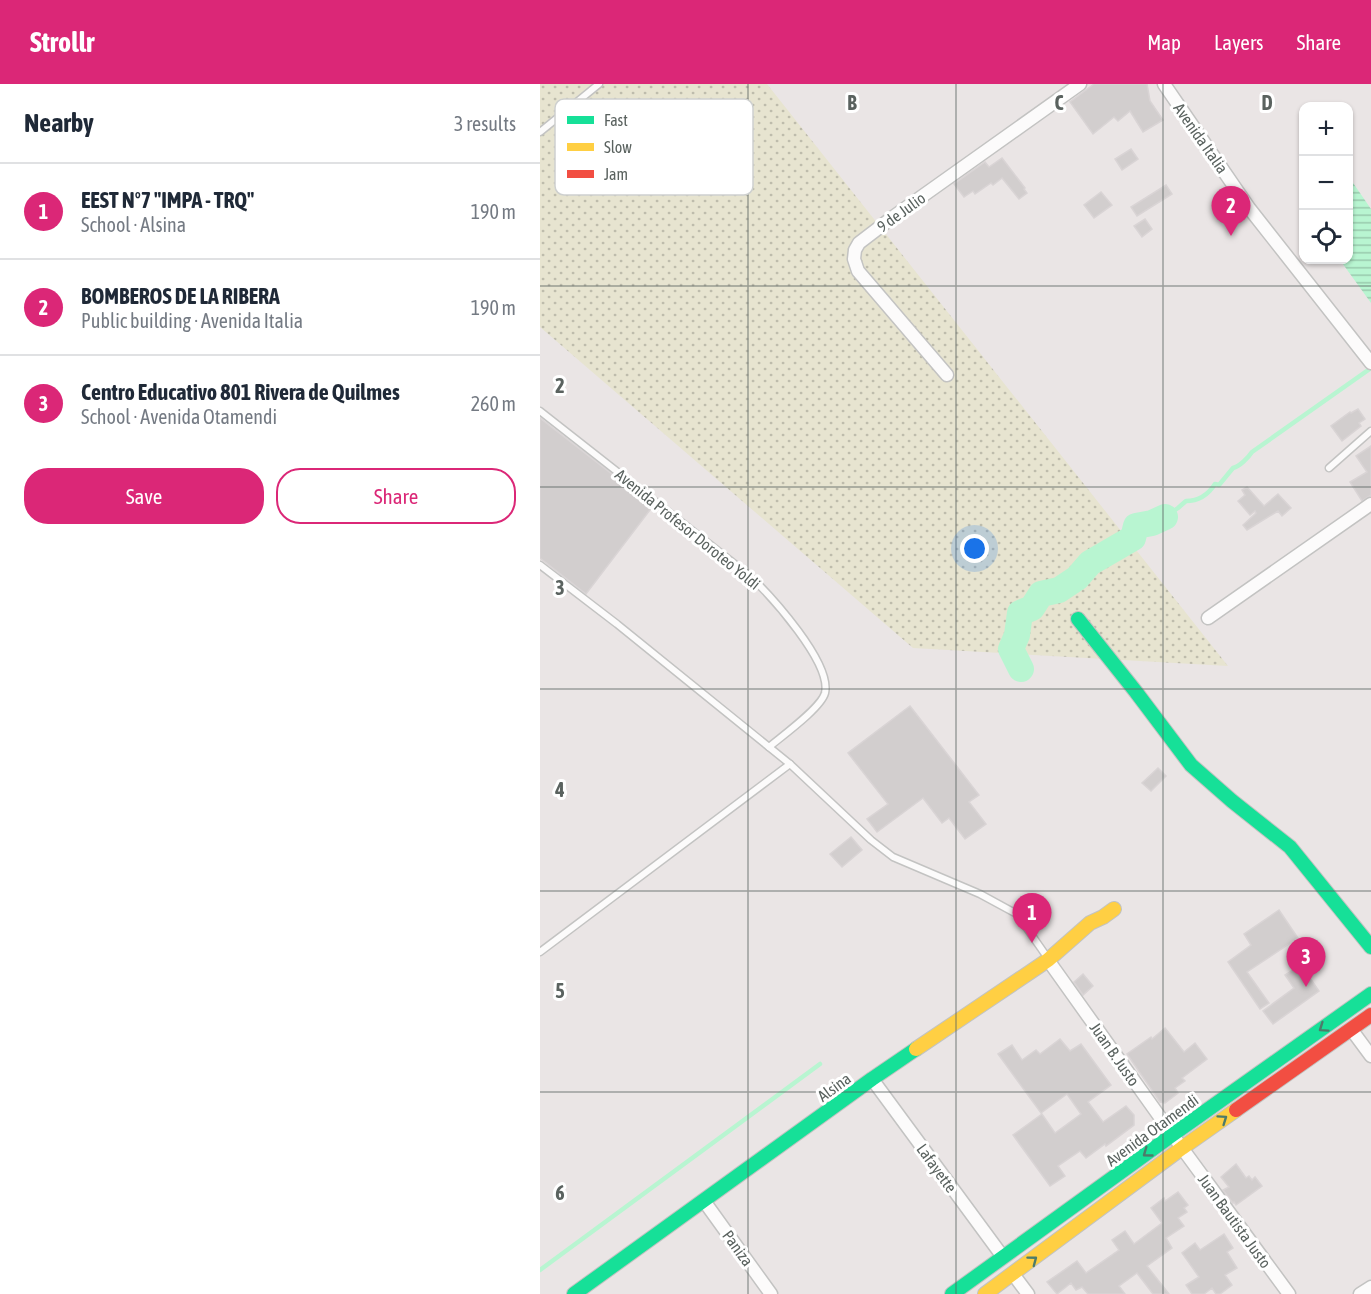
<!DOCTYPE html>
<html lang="en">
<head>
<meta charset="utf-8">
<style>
  :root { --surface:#fff; --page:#f6f6f7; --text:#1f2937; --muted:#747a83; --line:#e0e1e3; --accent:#db2777 }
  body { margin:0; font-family:"Asap Condensed",sans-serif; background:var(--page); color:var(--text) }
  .controls { position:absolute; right:18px; top:18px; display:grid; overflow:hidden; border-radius:12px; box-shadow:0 2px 4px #0004 }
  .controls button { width:54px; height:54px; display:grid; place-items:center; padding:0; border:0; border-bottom:2px solid var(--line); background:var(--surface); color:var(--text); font:30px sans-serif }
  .you { position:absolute; left:435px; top:465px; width:21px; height:21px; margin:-15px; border:4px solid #fff; border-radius:50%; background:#1a73e8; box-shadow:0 0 0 9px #1a73e833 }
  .badge { display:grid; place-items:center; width:39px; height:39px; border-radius:50%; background:var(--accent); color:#fff; font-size:20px; font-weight:700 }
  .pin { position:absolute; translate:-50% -50px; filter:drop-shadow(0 2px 3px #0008) }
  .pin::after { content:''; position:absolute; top:32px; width:21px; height:18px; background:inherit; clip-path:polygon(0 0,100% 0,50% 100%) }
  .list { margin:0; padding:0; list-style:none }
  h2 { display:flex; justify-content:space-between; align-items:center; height:78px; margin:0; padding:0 24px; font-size:26px }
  h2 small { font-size:20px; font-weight:400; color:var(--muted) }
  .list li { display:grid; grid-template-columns:39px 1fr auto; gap:18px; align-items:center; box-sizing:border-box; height:96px; padding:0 24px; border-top:2px solid var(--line) }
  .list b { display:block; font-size:22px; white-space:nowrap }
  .list p { margin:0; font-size:20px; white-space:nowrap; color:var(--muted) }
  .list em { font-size:20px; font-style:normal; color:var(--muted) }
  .actions { display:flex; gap:12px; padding:18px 24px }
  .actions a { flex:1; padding:14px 0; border:2px solid var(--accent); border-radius:24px; text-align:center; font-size:21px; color:var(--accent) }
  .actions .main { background:var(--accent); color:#fff }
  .icon { flex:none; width:33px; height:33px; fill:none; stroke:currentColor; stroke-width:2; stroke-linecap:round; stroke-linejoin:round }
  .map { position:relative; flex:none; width:831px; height:1210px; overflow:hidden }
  header { display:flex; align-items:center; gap:36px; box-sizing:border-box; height:84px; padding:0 30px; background:var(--accent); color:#fff }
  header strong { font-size:28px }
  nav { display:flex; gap:33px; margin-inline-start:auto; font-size:21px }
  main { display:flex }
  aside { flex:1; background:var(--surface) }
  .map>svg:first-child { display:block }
  .grass { fill:url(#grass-dots) }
  .water { fill:url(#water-rules) }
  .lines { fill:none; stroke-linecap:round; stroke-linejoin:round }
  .stream { stroke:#b8f5d1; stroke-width:4.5 }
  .river { stroke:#b8f5d1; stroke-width:26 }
  .building { fill:#d2cece; stroke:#d9d4d5; stroke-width:1.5 }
  .lane-casing { stroke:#c3c3c2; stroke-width:9 }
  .street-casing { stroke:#c3c3c2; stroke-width:15 }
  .fast-casing { stroke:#c2c3c1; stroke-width:16 }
  .slow-casing { stroke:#c2c3c1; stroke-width:16 }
  .jam-casing { stroke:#c2c3c1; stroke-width:16 }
  .lane { stroke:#fcfbfb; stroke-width:6 }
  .street { stroke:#fcfbfb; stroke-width:12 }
  .fast { stroke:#16e098; stroke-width:14 }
  .slow { stroke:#ffcf43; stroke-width:14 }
  .jam { stroke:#f24e42; stroke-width:14 }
  .oneway { stroke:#4c7b6a }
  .grid { fill:none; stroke:#5a625f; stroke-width:1.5; stroke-opacity:0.55 }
  .labels { text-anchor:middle; stroke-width:6; stroke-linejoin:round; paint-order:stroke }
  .street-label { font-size:16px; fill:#5a625f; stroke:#fff }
  .key { fill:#fff; stroke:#ced0cf; stroke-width:1.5 }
  .key-label { font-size:16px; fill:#5a625f }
  .grid-label { font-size:20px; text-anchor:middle; font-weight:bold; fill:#5a625f; stroke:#fff; stroke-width:6; stroke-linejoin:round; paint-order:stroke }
</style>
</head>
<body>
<header>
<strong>Strollr</strong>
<nav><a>Map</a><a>Layers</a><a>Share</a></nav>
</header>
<main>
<aside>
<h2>Nearby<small>3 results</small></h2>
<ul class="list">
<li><span class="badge">1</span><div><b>EEST N°7 &quot;IMPA - TRQ&quot;</b><p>School · Alsina</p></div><em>190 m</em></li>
<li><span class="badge">2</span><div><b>BOMBEROS DE LA RIBERA</b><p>Public building · Avenida Italia</p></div><em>190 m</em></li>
<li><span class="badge">3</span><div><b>Centro Educativo 801 Rivera de Quilmes</b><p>School · Avenida Otamendi</p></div><em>260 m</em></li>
</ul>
<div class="actions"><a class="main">Save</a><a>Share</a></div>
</aside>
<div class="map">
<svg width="831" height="1210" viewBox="0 0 831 1210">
  <defs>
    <pattern id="grass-dots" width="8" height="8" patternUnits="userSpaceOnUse" patternTransform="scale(1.5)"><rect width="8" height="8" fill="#e7e4d0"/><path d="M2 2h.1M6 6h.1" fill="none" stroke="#bebcac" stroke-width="1.8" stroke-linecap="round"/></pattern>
    <pattern id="water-rules" width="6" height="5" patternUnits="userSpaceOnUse" patternTransform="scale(1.5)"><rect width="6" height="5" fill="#b8f5d1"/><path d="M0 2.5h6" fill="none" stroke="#99caad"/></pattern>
  </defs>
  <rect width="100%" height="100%" fill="#eae5e5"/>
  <polygon class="grass" points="0,0 227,0 688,582 373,564 0,243"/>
  <polygon class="water" points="809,93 831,125 831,219 800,176 808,176"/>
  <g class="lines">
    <g class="stream">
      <path d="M625,433L638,424L646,417C658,417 668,411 675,400L679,401L693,384C700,382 708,374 712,368L831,284"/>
      <polyline points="0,1186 280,980"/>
    </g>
    <polyline class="river" points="481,585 471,565 477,551 480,529 492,524 501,510 519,506 537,494 550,479 593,454 596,442 612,439 625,433"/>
  </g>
  <g class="building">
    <polygon points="554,0 607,0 610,17 623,36 603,48 590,27 578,37 574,33 553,50 530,18"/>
    <polygon points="591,65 598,75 582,86 575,75"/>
    <polygon points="462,74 485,104 484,105 487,109 479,115 462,94 453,101 451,99 435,110 433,107 424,113 414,100 445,78 449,83"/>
    <polygon points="626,101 632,110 597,132 591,123"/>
    <polygon points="561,108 572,121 554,134 544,121"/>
    <polygon points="605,135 612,145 602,153 594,142"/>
    <polygon points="818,325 825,335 819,339 821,342 802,357 791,342 810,328 811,329"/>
    <polygon points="0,334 113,422 46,510 0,474"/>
    <polygon points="831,362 831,411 822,417 810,398 827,388 816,372"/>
    <polygon points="707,403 724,422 738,410 751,424 742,432 738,427 707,446 703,441 716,429 715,427 710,431 698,417 705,411 702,406"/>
    <polygon points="370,622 439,711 429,718 446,740 425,755 409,734 402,739 383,714 337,748 327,735 348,720 308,669"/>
    <polygon points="618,684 626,692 611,707 602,699"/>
    <polygon points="311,753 322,766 302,783 290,770"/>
    <polygon points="739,826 758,854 707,888 729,919 720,925 688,878 711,861 704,850"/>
    <polygon points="761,881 779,907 733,940 723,927 754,904 745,891"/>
    <polygon points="543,890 553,902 543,911 534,898"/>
    <polygon points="625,944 644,968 655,959 667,975 642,994 645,997 635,1004 638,1009 625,1019 620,1018 587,970 611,953 612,955"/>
    <polygon points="520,955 530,967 541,960 571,1001 548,1018 563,1038 586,1022 594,1031 594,1041 566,1062 565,1060 546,1074 540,1067 518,1082 525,1092 510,1102 473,1051 502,1030 515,1049 541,1030 527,1010 501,1029 458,970 472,961 482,976 496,966 500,970"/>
    <polygon points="696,1080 706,1094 709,1092 712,1096 715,1093 722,1102 696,1121 694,1118 693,1119 683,1106 689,1103 681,1093"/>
    <polygon points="638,1108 648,1121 644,1124 647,1128 638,1134 644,1142 626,1154 632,1164 607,1182 629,1210 613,1210 597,1189 579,1202 585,1210 548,1210 542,1203 536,1206 531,1199 517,1210 507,1198 537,1177 546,1189 579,1166 572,1156 585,1147 594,1160 622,1139 611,1124 624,1114 625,1117"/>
    <polygon points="684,1150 693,1164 687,1168 697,1184 685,1191 692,1201 680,1210 676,1210 672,1204 664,1210 652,1210 646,1201 659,1193 642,1169 655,1159 660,1166"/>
  </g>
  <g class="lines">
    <g class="lane-casing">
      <g id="lane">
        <polyline points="0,48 59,0"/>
        <path d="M0,327L210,492C231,512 292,579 285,609C281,624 242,652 229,663"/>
        <polyline points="789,384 831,347"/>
        <polyline points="0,481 77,540 250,680 331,756 353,773 440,810 477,830 507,873"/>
        <polyline points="0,868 250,680"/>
      </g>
    </g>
    <g class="street-casing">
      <g id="street">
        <polyline points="624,0 709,124 831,279"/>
        <polyline points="407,291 318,187 314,175 315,166 319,159 353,133 540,0"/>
        <polyline points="668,534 831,420"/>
        <polyline points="508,876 642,1064 749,1210"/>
        <polyline points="811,945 831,972"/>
        <polyline points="332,995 463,1173"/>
        <polyline points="164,1117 231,1210"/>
        <polyline points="473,1190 488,1210"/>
        <polyline points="820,1210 831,1203"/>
      </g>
    </g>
    <g class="fast-casing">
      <g id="fast">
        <polyline points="538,535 596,608 651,681 692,717 750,763 831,863"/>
        <polyline points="34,1210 332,995 376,965"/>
        <polyline points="412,1210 632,1051 831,910"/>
      </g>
    </g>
    <g class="slow-casing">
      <g id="slow">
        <polyline points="376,965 508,876 550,839 563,833 574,825"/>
        <polyline points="445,1210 642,1064 696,1026"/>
      </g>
    </g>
    <g class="jam-casing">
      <polyline id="jam" points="696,1026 831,931"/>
    </g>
    <use href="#lane" class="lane"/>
    <use href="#street" class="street"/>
    <use href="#fast" class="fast"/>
    <use href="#slow" class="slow"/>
    <use href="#jam" class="jam"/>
  </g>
  <defs><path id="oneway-chevron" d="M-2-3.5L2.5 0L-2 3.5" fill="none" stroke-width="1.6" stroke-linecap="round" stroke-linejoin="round" transform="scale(1.5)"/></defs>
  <g class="oneway">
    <use href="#oneway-chevron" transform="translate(783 944) rotate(145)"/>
    <use href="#oneway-chevron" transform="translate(683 1035) rotate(-35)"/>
    <use href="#oneway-chevron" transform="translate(607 1069) rotate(144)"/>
    <use href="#oneway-chevron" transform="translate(493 1176) rotate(-37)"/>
  </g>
  <path class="grid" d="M208,0V1210M416,0V1210M623,0V1210M0,202H831M0,403H831M0,605H831M0,807H831M0,1008H831"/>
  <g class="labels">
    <g class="street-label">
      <text transform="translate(661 54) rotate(55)" y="6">Avenida Italia</text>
      <text transform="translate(361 128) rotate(-36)" y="6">9 de Julio</text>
      <text transform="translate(148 445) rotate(39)" y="6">Avenida Profesor Doroteo Yoldi</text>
      <text transform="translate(575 970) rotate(55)" y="6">Juan B. Justo</text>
      <text transform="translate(294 1003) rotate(-36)" y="6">Alsina</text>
      <text transform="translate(612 1046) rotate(-36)" y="6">Avenida Otamendi</text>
      <text transform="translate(397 1084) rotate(54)" y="6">Lafayette</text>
      <text transform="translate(695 1137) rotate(54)" y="6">Juan Bautista Justo</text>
      <text transform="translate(198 1164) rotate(54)" y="6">Paniza</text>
    </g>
  </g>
  <rect x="15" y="15" width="198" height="96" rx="9" class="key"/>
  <rect x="27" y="32" width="27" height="8" fill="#16e098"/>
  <rect x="27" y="59" width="27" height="8" fill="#ffcf43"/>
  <rect x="27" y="86" width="27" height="8" fill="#f24e42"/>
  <g class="key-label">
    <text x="64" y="42">Fast</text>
    <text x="64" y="69">Slow</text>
    <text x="64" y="96">Jam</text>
  </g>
  <g class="grid-label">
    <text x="312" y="26">B</text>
    <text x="519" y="26">C</text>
    <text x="727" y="26">D</text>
    <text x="20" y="309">2</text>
    <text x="20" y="511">3</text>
    <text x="20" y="713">4</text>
    <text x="20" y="914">5</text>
    <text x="20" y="1116">6</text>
  </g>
</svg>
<div class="controls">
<button>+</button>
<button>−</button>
<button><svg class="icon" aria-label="locate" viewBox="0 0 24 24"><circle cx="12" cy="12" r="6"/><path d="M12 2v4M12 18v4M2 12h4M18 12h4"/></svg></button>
</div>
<div class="you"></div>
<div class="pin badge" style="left:492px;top:859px">1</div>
<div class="pin badge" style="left:691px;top:152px">2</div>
<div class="pin badge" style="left:766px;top:903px">3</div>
</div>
</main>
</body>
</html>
